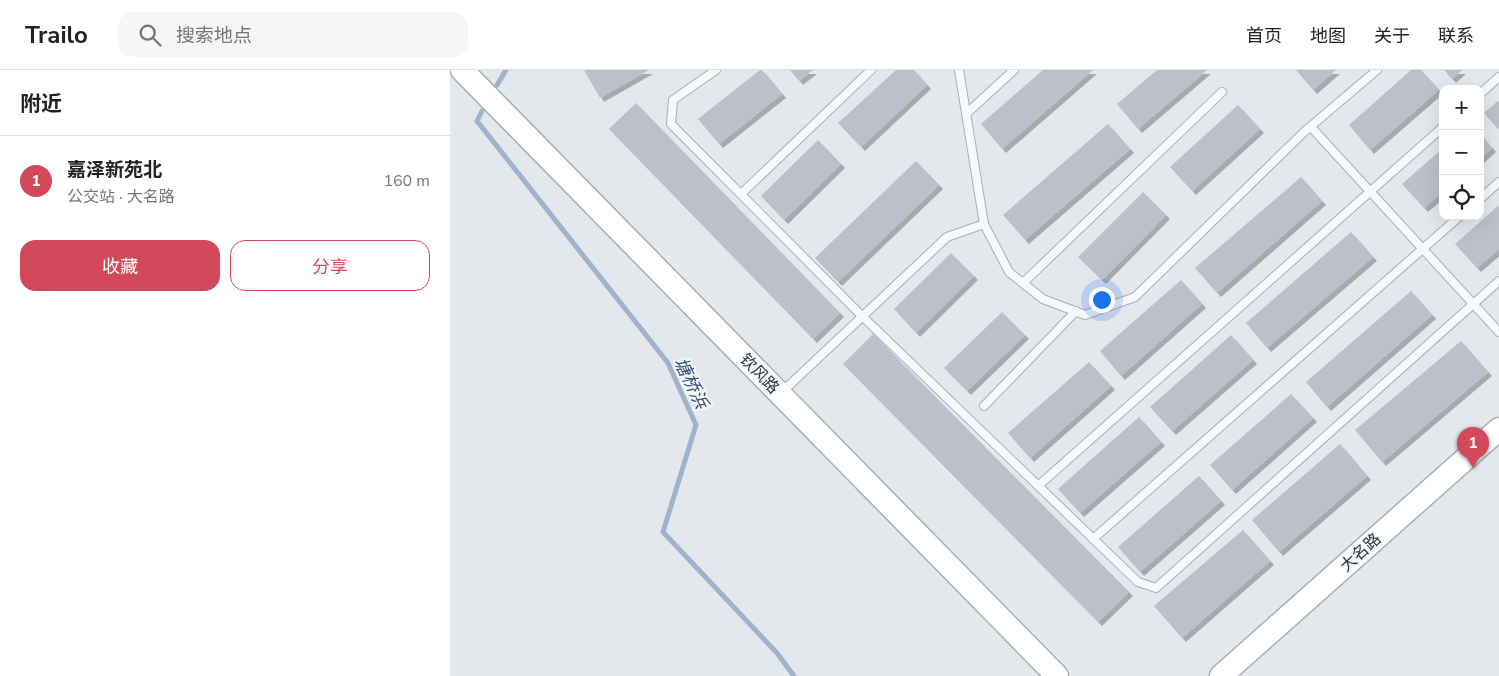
<!DOCTYPE html>
<html lang="zh">
<head>
<meta charset="utf-8">
<style>
  :root { --surface:#fff; --page:#f6f6f6; --text:#222; --muted:#767676; --line:#e0e0e0; --accent:#d1495b }
  body { margin:0; font-family:"Nunito Sans","Noto Sans SC",sans-serif; background:var(--page); color:var(--text) }
  .controls { position:absolute; right:15px; top:15px; display:grid; overflow:hidden; border-radius:10px; box-shadow:0 5px 20px #0002 }
  .controls button { width:45px; height:45px; display:grid; place-items:center; padding:0; border:0; border-bottom:1px solid var(--line); background:var(--surface); color:var(--text); font:25px sans-serif }
  .you { position:absolute; left:651px; top:229px; width:18px; height:18px; margin:-12px; border:4px solid #fff; border-radius:50%; background:#1a73e8; box-shadow:0 0 0 8px #1a73e833 }
  .badge { display:grid; place-items:center; width:32px; height:32px; border-radius:50%; background:var(--accent); color:#fff; font-size:16px; font-weight:700 }
  .pin { position:absolute; translate:-50% -41px; filter:drop-shadow(0 1px 2px #0008) }
  .pin::after { content:''; position:absolute; top:26px; width:18px; height:15px; background:inherit; clip-path:polygon(0 0,100% 0,50% 100%) }
  .list { margin:0; padding:0; list-style:none }
  h2 { display:flex; justify-content:space-between; align-items:center; height:65px; margin:0; padding:0 20px; font-size:21px }
  h2 small { font-size:16px; font-weight:400; color:var(--muted) }
  .list li { display:grid; grid-template-columns:32px 1fr auto; gap:15px; align-items:center; box-sizing:border-box; height:90px; padding:0 20px; border-top:1px solid var(--line) }
  .list b { display:block; font-size:19px; white-space:nowrap }
  .list p { margin:0; font-size:16px; white-space:nowrap; color:var(--muted) }
  .list em { font-size:16px; font-style:normal; color:var(--muted) }
  .actions { display:flex; gap:10px; padding:15px 20px }
  .actions a { flex:1; padding:11px 0; border:1px solid var(--accent); border-radius:15px; text-align:center; font-size:18px; color:var(--accent) }
  .actions .main { background:var(--accent); color:#fff }
  .icon { flex:none; width:28px; height:28px; fill:none; stroke:currentColor; stroke-width:2; stroke-linecap:round; stroke-linejoin:round }
  .map { position:relative; flex:none; width:1049px; height:606px; overflow:hidden }
  header { display:flex; align-items:center; gap:30px; box-sizing:border-box; height:70px; padding:0 25px; background:var(--surface); border-bottom:1px solid var(--line) }
  header strong { font-size:24px }
  nav { display:flex; gap:28px; margin-inline-start:auto; font-size:18px }
  .search { width:350px; height:45px; background:var(--page); display:flex; align-items:center; gap:12px; box-sizing:border-box; padding:0 18px; border-radius:15px; color:var(--muted); font-size:19px }
  main { display:flex }
  aside { flex:1; background:var(--surface) }
  .map>svg:first-child { display:block }
  .lines { fill:none; stroke-linecap:round; stroke-linejoin:round }
  .stream { stroke:#9fb4cc; stroke-width:5 }
  .building { fill:#bbc0ca; filter:url(#shadow) }
  .lane-casing { stroke:#a9aeb7; stroke-width:10 }
  .secondary-casing { stroke:#a9aeb7; stroke-width:25 }
  .lane { stroke:#f7f8fa; stroke-width:8 }
  .secondary { stroke:#fff; stroke-width:22 }
  .labels { text-anchor:middle; stroke-width:4.5; stroke-linejoin:round; paint-order:stroke }
  .street-label { font-size:16px; fill:#2b3445; stroke:#f4f6f9 }
  .water-label { font-size:18px; font-style:italic; fill:#34527a; stroke:#f4f6f9 }
</style>
</head>
<body>
<header>
<strong>Trailo</strong>
<div class="search"><svg class="icon" aria-label="search" viewBox="0 0 24 24"><circle cx="10" cy="10" r="6"/><path d="M15 15l6 6"/></svg>搜索地点</div>
<nav><a>首页</a><a>地图</a><a>关于</a><a>联系</a></nav>
</header>
<main>
<aside>
<h2>附近<small></small></h2>
<ul class="list">
<li><span class="badge">1</span><div><b>嘉泽新苑北</b><p>公交站 · 大名路</p></div><em>160 m</em></li>
</ul>
<div class="actions"><a class="main">收藏</a><a>分享</a></div>
</aside>
<div class="map">
<svg width="1049" height="606" viewBox="0 0 1049 606">
  <defs>
    <filter id="shadow"><feDropShadow dx="4" dy="4" stdDeviation="0" flood-color="#0004"/></filter>
  </defs>
  <rect width="100%" height="100%" fill="#e4e7ec"/>
  <g class="lines">
    <g class="stream">
      <polyline points="47,15 56,0"/>
      <polyline points="32,41 27,51 218,293 246,355 213,462 327,583 344,606"/>
    </g>
  </g>
  <g class="building">
    <polygon points="134,0 199,0 150,28"/>
    <polygon points="310,0 312,0 332,24 269,74 248,49"/>
    <polygon points="340,0 363,0 349,11"/>
    <polygon points="446,0 464,0 477,15 411,77 388,53"/>
    <polygon points="593,0 643,0 552,79 531,54"/>
    <polygon points="707,0 757,0 688,59 667,34"/>
    <polygon points="846,0 886,0 863,20"/>
    <polygon points="961,0 971,0 989,20 920,80 899,55"/>
    <polygon points="994,0 1012,0 1002,9"/>
    <polygon points="1049,30 1049,60 1034,43"/>
    <polygon points="186,33 390,243 363,269 159,59"/>
    <polygon points="788,35 810,59 742,121 720,97"/>
    <polygon points="658,54 680,79 575,170 553,145"/>
    <polygon points="1030,64 1042,78 1030,89"/>
    <polygon points="368,70 391,94 334,150 311,126"/>
    <polygon points="993,78 993,122 974,138 952,114"/>
    <polygon points="466,91 489,115 388,212 365,188"/>
    <polygon points="851,107 872,131 767,223 745,198"/>
    <polygon points="693,122 716,145 652,210 628,187"/>
    <polygon points="1049,135 1049,179 1027,198 1005,174"/>
    <polygon points="901,162 923,187 817,278 796,253"/>
    <polygon points="501,183 524,206 466,263 444,239"/>
    <polygon points="731,210 752,234 671,306 650,281"/>
    <polygon points="961,221 982,245 877,337 856,312"/>
    <polygon points="552,242 575,265 517,321 494,298"/>
    <polygon points="423,264 679,522 648,552 393,294"/>
    <polygon points="781,265 803,290 722,361 700,337"/>
    <polygon points="1011,271 1038,302 932,392 905,360"/>
    <polygon points="639,292 661,316 580,388 558,363"/>
    <polygon points="841,324 863,348 782,420 760,395"/>
    <polygon points="689,347 711,372 630,443 608,419"/>
    <polygon points="890,374 917,406 829,482 802,450"/>
    <polygon points="749,406 771,431 690,502 668,477"/>
    <polygon points="793,460 820,491 732,568 704,536"/>
  </g>
  <g class="lines">
    <g class="lane-casing">
      <g id="lane">
        <polyline points="266,0 223,30 221,54 412,246 688,512 706,518 1049,211"/>
        <polyline points="509,0 534,154 559,202 593,229 635,245 685,227 854,62 927,0"/>
        <polyline points="1030,24 1049,7"/>
        <polyline points="516,44 564,0"/>
        <polyline points="861,57 1049,262"/>
        <polyline points="291,124 421,0"/>
        <polyline points="1030,129 1049,112"/>
        <polyline points="573,213 772,22"/>
        <polyline points="332,322 497,167 534,154"/>
        <polyline points="534,336 626,241"/>
        <polyline points="588,416 993,57"/>
        <polyline points="643,469 1010,146"/>
      </g>
    </g>
    <g class="secondary-casing">
      <g id="secondary">
        <polyline points="12,0 607,606"/>
        <polyline points="771,606 1049,359"/>
      </g>
    </g>
    <use href="#lane" class="lane"/>
    <use href="#secondary" class="secondary"/>
  </g>
  <g class="labels">
    <g class="street-label">
      <text transform="translate(310 303) rotate(46)" y="6">钦风路</text>
      <text transform="translate(910 482) rotate(-42)" y="6">大名路</text>
    </g>
    <g class="water-label">
      <text transform="translate(241 313) rotate(64)" y="6">塘桥浜</text>
    </g>
  </g>
</svg>
<div class="controls">
<button>+</button>
<button>−</button>
<button><svg class="icon" aria-label="locate" viewBox="0 0 24 24"><circle cx="12" cy="12" r="6"/><path d="M12 2v4M12 18v4M2 12h4M18 12h4"/></svg></button>
</div>
<div class="you"></div>
<div class="pin badge" style="left:1023px;top:398px">1</div>
</div>
</main>
</body>
</html>
